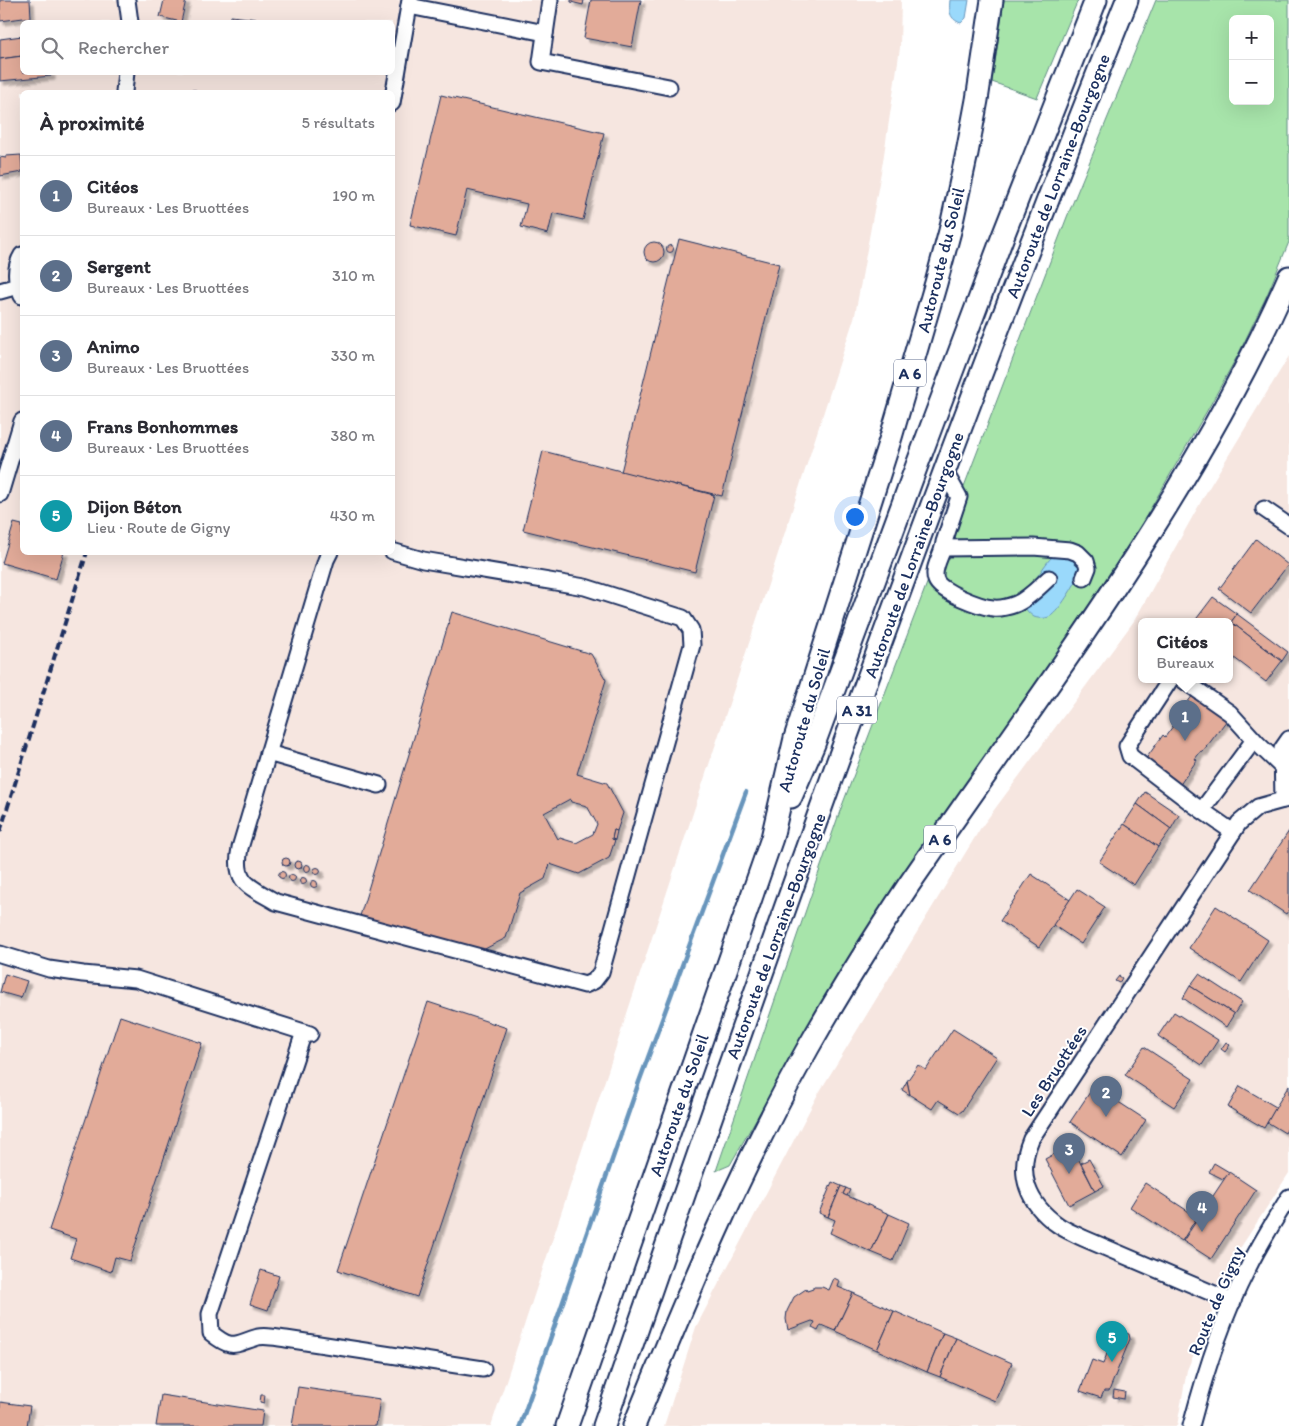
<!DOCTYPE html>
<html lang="fr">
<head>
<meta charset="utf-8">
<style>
  :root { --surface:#fff; --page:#f2f2f3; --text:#2b2b33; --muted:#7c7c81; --line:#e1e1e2; --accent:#c8321e }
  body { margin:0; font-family:Itim,sans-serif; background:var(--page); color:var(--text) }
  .controls { position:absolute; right:15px; top:15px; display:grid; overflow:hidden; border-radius:8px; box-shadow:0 5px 20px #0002 }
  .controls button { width:45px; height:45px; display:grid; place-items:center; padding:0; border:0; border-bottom:1px solid var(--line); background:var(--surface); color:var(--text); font:25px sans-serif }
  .you { position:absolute; left:854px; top:516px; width:18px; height:18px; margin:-12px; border:4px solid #fff; border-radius:50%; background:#1a73e8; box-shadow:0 0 0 8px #1a73e833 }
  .badge { display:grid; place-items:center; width:32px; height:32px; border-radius:50%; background:var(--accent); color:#fff; font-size:16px; font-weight:700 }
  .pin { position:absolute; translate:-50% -41px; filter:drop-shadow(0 1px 2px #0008) }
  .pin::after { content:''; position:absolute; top:26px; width:18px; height:15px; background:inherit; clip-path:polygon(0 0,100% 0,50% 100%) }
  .popup { position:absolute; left:1138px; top:618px; width:95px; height:65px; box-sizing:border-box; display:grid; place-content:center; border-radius:8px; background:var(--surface); filter:drop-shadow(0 1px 4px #0005); font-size:16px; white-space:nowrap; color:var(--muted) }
  .popup b { font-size:19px; color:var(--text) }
  .popup::after { content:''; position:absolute; left:50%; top:100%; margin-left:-10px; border:10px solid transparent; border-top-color:var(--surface) }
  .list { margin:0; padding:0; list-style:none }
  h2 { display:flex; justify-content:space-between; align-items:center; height:65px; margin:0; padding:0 20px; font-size:21px }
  h2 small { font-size:16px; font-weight:400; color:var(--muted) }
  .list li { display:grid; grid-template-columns:32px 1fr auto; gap:15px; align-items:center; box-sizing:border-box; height:80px; padding:0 20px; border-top:1px solid var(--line) }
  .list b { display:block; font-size:19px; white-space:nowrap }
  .list p { margin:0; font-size:16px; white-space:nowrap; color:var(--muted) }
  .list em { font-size:16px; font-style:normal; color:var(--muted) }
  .icon { flex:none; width:28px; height:28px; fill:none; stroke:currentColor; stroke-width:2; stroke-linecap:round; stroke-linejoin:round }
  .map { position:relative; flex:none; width:1289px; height:1426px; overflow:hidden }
  .search { position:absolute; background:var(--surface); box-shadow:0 5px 20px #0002; left:20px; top:20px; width:375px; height:55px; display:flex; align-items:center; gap:12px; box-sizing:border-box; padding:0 18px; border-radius:8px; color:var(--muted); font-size:19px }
  .panel { position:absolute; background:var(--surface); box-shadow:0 5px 20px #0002; left:20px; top:90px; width:375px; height:465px; border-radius:8px }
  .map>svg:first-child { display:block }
  .built { fill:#f6e6e0; fill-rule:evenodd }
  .green { fill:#a7e4aa; stroke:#618a84; fill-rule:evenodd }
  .water { fill:#9ad9fb; stroke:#6795bc }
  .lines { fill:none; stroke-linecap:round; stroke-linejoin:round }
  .stream { stroke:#6795bc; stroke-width:4.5 }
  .building { fill:#e2ab99; stroke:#1b2f5e; fill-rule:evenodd; filter:url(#shadow) }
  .minor-casing { stroke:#1b2f5e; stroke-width:19 }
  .highway-casing { stroke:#1b2f5e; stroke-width:25 }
  .minor { stroke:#fff; stroke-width:15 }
  .highway { stroke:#fff; stroke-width:21 }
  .rail { stroke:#1b2f5e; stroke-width:4; stroke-dasharray:8 4; stroke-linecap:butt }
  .labels { text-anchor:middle; stroke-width:4; stroke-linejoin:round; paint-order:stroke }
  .shield { fill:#fff; stroke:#5f6d8e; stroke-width:1 }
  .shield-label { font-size:16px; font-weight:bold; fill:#1b2f5e }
  .street-label { font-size:18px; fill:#1b2f5e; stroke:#fff }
</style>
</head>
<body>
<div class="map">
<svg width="1289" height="1426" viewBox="0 0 1289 1426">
  <defs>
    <filter id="shadow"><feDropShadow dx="4" dy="4" stdDeviation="1" flood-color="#0004"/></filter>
  </defs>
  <rect width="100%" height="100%" fill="#fff"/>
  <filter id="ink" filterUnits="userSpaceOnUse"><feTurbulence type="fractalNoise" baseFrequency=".02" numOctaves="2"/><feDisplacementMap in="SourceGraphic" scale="10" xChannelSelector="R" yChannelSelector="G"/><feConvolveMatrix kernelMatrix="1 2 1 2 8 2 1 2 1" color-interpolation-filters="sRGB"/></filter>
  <g filter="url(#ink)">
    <g class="built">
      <path d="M0,0H901L900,48L883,161L855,315L755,625L491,1426H0ZM22,22H392V72H22ZM22,92H392V552H22Z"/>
      <path d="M1289,356V1173L1239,1250L1187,1370L1177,1426H664L696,1327L817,1096L980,829L1134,621L1207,491ZM1141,622H1229V680H1141Z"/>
    </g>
    <g class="green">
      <polygon points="1004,0 1078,0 1037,98 992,82"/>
      <path d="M1156,0H1289V242L1267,295L1239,353L1208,409L1126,551L990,750L801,1040L730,1165L716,1171L840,811L1067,217ZM1233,19H1270V101H1233Z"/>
    </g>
    <g class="water">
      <path d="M950,0H969L966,18L961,23C949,19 949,11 950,0Z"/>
      <path d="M1061,554L1079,562L1082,570C1077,581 1061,608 1052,615C1047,619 1040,619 1034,617C1030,614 1025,610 1025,605C1024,596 1044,565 1051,558C1054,556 1057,555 1061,554Z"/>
    </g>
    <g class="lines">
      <polyline class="stream" points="520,1426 639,1082 746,792"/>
    </g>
    <g class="building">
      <polygon points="0,0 30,0 31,17 0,21"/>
      <polygon points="164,0 186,0 181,22 160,17"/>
      <polygon points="571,0 584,0 583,5 571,2"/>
      <polygon points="591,0 641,0 632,47 584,38"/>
      <polygon points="231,16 266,20 266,22 230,22"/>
      <polygon points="22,36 22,56 0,59 0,39"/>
      <polygon points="22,56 22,72 51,72 51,76 0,81 0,59"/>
      <polygon points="175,90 196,90 196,92 173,92"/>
      <polygon points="441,95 604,133 583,220 553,213 548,234 521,227 527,204 467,190 456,236 410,225"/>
      <polygon points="21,155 22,172 0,176 0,157 6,158 6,156"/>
      <polygon points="679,239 779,264 722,496 621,472"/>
      <circle cx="654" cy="252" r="10"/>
      <circle cx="670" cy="249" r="3.5"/>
      <polygon points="543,451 714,495 695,572 523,530"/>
      <polygon points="14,523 22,525 22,552 64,552 56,579 2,563"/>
      <polygon points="1256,539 1288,565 1251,613 1219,589"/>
      <polygon points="1213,597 1237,614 1229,625 1229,622 1194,622"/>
      <path d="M452,612L591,654L606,680L577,774L607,783L623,813L617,831L614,830L612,839L615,840L609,858L579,874L550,864L545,879L520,893L506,938L479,952L360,916ZM570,799L571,802L587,806L597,824L593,834L576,843L560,838L558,839L544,813Z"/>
      <polygon points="1237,614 1288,652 1282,661 1231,622"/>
      <polygon points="1231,622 1282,661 1266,682 1229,654 1229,625"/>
      <polygon points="1193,695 1227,720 1208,745 1207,745 1206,746 1207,747 1203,752 1201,751 1195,759 1197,760 1179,786 1145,760 1163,735 1165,737 1176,722 1174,720"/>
      <polygon points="1145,792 1179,815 1171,829 1137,804"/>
      <polygon points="1137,804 1171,829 1158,847 1124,824"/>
      <polygon points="1124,824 1158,847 1134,885 1099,862"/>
      <polygon points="614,830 617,831 615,840 612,839"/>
      <polygon points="1289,831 1289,909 1286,914 1250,890"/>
      <circle cx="286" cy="862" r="4"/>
      <circle cx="298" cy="865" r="4"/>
      <circle cx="307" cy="868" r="3.5"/>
      <circle cx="317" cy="871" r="3.5"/>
      <circle cx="282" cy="875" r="3.5"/>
      <polygon points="1031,874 1070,900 1039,947 1000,921"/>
      <circle cx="292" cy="878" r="3.5"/>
      <circle cx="303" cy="881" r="3.5"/>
      <circle cx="314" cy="884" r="3.5"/>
      <polygon points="1077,889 1105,907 1081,944 1053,925"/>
      <polygon points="1216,906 1268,940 1241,982 1189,948"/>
      <polygon points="5,974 27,981 21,998 0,992"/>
      <polygon points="1199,974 1242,1002 1234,1014 1190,986"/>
      <polygon points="1119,976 1122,978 1119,983 1115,981"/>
      <polygon points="1190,986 1234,1014 1226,1027 1183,998"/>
      <polygon points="428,1002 507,1028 417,1297 338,1270"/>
      <polygon points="1174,1012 1218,1040 1202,1065 1158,1036"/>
      <polygon points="120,1016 202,1043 130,1261 115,1257 111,1272 70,1258 76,1239 49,1230"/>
      <polygon points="953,1029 997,1057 962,1111 959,1113 938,1100 932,1109 910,1095 907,1081 918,1065 926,1070"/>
      <polygon points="1226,1042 1230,1045 1225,1052 1221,1049"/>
      <polygon points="1144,1047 1193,1079 1174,1107 1125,1075"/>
      <polygon points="907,1081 910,1095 902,1090"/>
      <polygon points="1289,1085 1289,1126 1285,1133 1267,1122"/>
      <polygon points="1094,1086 1146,1120 1122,1157 1070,1122"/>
      <polygon points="1240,1086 1276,1107 1264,1128 1228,1107"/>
      <polygon points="1071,1145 1095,1191 1069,1205 1045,1159"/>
      <polygon points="1089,1159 1104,1186 1095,1191 1081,1163"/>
      <polygon points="1214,1163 1229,1172 1223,1179 1209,1172"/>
      <polygon points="1229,1172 1256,1190 1211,1259 1183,1241"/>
      <polygon points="832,1182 841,1186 828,1217 819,1213"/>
      <polygon points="1145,1183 1197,1217 1182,1241 1130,1207"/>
      <polygon points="841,1186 846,1188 843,1194 889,1214 871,1252 830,1233 835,1220 828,1217"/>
      <polygon points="846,1188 850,1190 847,1196 843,1194"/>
      <polygon points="889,1214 909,1223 893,1261 871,1252"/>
      <polygon points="261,1270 279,1276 268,1310 250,1304"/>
      <polygon points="834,1278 840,1281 838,1287 853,1293 835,1331 821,1325 818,1331 812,1328 815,1322 812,1321 788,1330 786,1319 787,1311 794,1297 806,1289 807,1291 813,1289 813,1287 822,1287 829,1290"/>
      <polygon points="853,1293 894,1311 877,1350 835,1331"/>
      <polygon points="894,1311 943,1333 927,1372 877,1350"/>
      <polygon points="1119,1331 1129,1334 1130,1339 1109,1391 1104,1391 1101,1398 1080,1391 1092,1360 1103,1364 1115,1333"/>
      <polygon points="943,1333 956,1338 940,1377 927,1372"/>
      <polygon points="956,1338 1012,1363 995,1401 940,1377"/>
      <polygon points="298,1387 380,1399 376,1426 292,1426"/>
      <polygon points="1114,1390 1125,1392 1124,1399 1113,1397"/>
      <polygon points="161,1395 263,1411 261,1426 156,1426"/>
      <polygon points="261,1395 265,1395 264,1403 260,1402"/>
      <polygon points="0,1402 30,1406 27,1426 0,1426"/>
    </g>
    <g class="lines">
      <g class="minor-casing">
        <g id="minor">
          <polyline points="127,0 130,22"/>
          <polyline points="550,0 541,62 669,87"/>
          <polyline points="409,6 545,33"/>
          <polyline points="124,92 126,72"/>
          <polyline points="392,103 410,0"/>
          <path d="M22,255C14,268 16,283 22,296"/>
          <polyline points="0,291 18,286"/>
          <polyline points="945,472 959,497 944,542 943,548 1033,547 1070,550 1078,553 1086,561 1088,568 1084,578"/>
          <polyline points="0,494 22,421"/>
          <polyline points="1264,509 1289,526"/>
          <path d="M943,548C940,558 932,570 936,580C940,592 981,607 993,608C1001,609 1008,607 1016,604C1028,599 1039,587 1049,578"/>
          <path d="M330,552L326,560L240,848C233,883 249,886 276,902L585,985L594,981L601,972L692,645L691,630L683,618L585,587L423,560L392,551"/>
          <polyline points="1170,680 1127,746 1130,756 1194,805 1233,832"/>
          <polyline points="1183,680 1230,713 1258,744 1282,767"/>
          <polyline points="268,753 379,785"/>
          <polyline points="1283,800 1282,749 1289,739"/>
          <polyline points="1202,810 1254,740"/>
          <polyline points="0,954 49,969 83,974 136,979 310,1034"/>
          <path d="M304,1032L210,1314L211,1333C233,1351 234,1344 258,1337C266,1335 278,1338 286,1339L483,1369"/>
          <path d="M1233,1302L1083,1238C1075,1234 1065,1230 1058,1225C1028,1204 1016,1174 1031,1139L1239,823L1258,807L1283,800L1289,799"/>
          <path d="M1191,1426C1205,1373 1222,1319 1247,1270C1259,1245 1274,1221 1289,1197"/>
        </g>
      </g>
      <g class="highway-casing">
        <g id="highway">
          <polyline points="791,797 814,744 927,438 1003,236 1096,0"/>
          <polyline points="567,1426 772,838 795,738 891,437 936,283 950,231 967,153 977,100 992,0"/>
          <path d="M604,1426C769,947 938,470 1127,0"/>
          <path d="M634,1426C686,1297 740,1169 808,1048C839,993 873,939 908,886C1043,689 1192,498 1289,277"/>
        </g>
      </g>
      <use href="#minor" class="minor"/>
      <use href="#highway" class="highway"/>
      <polyline class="rail" points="0,832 87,552"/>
    </g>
  </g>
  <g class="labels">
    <g class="shield">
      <rect x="894" y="359.5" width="32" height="27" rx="4"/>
      <rect x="837" y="696.5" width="40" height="27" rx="4"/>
      <rect x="924" y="825.5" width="32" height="27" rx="4"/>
    </g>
    <g class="shield-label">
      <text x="910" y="379">A 6</text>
      <text x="857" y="716">A 31</text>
      <text x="940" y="845">A 6</text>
    </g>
    <g class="street-label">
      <text transform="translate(1058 176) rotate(-69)" y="6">Autoroute de Lorraine-Bourgogne</text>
      <text transform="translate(941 260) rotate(-76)" y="6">Autoroute du Soleil</text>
      <text transform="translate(914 555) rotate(-70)" y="6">Autoroute de Lorraine-Bourgogne</text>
      <text transform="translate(804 720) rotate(-74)" y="6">Autoroute du Soleil</text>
      <text transform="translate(776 936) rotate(-70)" y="6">Autoroute de Lorraine-Bourgogne</text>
      <text transform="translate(1054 1071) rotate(-57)" y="6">Les Bruottées</text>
      <text transform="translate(679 1105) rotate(-71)" y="6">Autoroute du Soleil</text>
      <text transform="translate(1216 1301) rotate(-67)" y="6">Route de Gigny</text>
    </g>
  </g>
</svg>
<div class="controls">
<button>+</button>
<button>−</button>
</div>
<div class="you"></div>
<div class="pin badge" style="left:1185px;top:741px;background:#5c6f8a">1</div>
<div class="popup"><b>Citéos</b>Bureaux</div>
<div class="pin badge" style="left:1106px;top:1117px;background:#5c6f8a">2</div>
<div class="pin badge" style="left:1069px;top:1174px;background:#5c6f8a">3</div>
<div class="pin badge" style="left:1202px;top:1232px;background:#5c6f8a">4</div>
<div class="pin badge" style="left:1112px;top:1362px;background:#0f9aa8">5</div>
<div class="search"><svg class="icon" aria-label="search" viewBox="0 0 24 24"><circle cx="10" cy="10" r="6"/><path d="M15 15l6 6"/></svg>Rechercher</div>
<section class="panel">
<h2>À proximité<small>5 résultats</small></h2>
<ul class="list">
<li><span class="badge" style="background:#5c6f8a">1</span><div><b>Citéos</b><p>Bureaux · Les Bruottées</p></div><em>190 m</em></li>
<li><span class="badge" style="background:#5c6f8a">2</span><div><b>Sergent</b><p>Bureaux · Les Bruottées</p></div><em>310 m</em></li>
<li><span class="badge" style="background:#5c6f8a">3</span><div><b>Animo</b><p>Bureaux · Les Bruottées</p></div><em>330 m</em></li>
<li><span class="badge" style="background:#5c6f8a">4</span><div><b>Frans Bonhommes</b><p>Bureaux · Les Bruottées</p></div><em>380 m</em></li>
<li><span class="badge" style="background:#0f9aa8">5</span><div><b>Dijon Béton</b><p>Lieu · Route de Gigny</p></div><em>430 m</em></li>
</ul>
</section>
</div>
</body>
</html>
